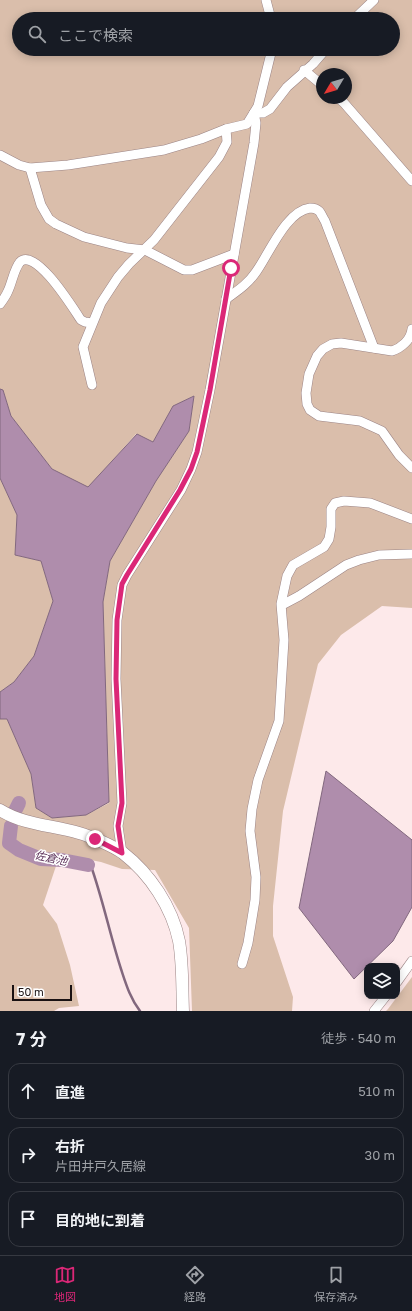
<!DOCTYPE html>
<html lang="ja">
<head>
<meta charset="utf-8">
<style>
  :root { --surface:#171b24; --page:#242831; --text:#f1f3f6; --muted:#9ea1a6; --line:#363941; --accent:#db2777 }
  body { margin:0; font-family:"Golos Text","Noto Sans JP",sans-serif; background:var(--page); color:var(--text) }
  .controls { position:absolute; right:12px; bottom:12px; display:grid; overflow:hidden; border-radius:8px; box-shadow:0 2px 10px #0003 }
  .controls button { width:36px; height:36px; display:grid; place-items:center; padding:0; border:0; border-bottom:1px solid var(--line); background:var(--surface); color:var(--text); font:20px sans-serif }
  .compass { position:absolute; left:316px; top:68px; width:36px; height:36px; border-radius:50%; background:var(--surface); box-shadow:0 2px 10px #0003; rotate:232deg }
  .scale { position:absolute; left:12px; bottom:10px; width:60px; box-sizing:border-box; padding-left:4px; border:2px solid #191112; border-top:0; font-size:11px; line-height:14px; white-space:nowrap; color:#191112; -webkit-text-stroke:3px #fff; paint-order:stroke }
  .stop { position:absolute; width:12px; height:12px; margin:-9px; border:3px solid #db2777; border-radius:50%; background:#fff }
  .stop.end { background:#db2777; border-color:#fff; box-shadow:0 1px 4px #0008 }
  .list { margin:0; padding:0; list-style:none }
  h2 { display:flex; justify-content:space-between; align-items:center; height:52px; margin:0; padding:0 16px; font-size:17px }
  h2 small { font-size:13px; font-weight:400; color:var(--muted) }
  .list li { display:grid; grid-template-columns:26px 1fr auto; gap:12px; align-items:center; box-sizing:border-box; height:56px; margin:0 8px 8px; padding:0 8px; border:1px solid var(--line); border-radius:12px }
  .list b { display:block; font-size:15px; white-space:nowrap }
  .list p { margin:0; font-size:13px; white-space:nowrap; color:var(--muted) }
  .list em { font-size:13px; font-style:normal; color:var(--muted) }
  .icon { flex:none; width:22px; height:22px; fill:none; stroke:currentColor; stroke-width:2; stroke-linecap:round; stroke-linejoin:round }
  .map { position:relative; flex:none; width:412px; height:1011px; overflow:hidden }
  .search { position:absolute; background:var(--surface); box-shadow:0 2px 10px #0003; left:12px; right:12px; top:12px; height:44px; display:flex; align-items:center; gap:10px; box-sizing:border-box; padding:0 14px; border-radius:22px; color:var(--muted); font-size:15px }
  .sheet { height:244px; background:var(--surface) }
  nav { display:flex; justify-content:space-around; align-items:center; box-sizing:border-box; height:56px; border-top:1px solid var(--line); background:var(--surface); font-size:11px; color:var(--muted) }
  nav a { display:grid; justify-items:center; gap:2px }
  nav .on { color:var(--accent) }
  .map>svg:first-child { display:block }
  .green { fill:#dabeab; fill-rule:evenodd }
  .water { fill:#af8dac; stroke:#82687e }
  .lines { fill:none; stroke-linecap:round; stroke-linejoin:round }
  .stream { stroke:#82687e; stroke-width:2.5 }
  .river { stroke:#af8dac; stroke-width:14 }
  .minor-casing { stroke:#9b8485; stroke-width:10 }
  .major-casing { stroke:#9b8485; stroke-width:13 }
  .minor { stroke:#fff; stroke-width:9 }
  .major { stroke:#fff; stroke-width:12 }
  .route { stroke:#db2777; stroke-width:5 }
  .labels { text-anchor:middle; stroke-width:3; stroke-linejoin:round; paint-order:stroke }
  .water-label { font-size:11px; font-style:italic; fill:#572b55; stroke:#fff }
</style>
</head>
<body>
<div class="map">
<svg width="412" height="1011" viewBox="0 0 412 1011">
  <rect width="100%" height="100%" fill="#fde9ea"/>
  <g class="green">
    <path d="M0,0H412V608L382,606L341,635L318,664L283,811L273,906V936L293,997L292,1011H192L189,928L155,870L122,869L101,862L60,854L43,905L57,924L70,965L79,1006L59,1008L54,1011H0V719H7L31,774L36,808L52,818L86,815L109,803L103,602L110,561L156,481L189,431L194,396L173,406L153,442L136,434L88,488L52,469L11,416L3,390L0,389ZM19,19H393V49H19ZM322,74H346V98H322Z"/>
    <polygon points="0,478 17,515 15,555 41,561 53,601 34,656 14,682 0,692"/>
    <polygon points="412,977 412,1011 386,1011 388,1009"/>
  </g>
  <g class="water">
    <polygon points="0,389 3,390 11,416 52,469 88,487 137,434 153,442 173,406 194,396 189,431 156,481 110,561 103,602 109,802 86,815 52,818 36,808 31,774 7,719 0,719 0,692 14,682 34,656 53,601 41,561 15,555 17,515 0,478"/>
    <polygon points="326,771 412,840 412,907 393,941 354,979 299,908"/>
  </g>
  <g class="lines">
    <path class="stream" d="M88,865L91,866C103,900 110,935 121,969C126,984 130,998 140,1011"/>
    <g class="river">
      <polyline points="15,811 19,803"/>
      <polyline points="11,826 9,843 19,850 41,859 62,860 88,865"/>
    </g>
    <g class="minor-casing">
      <g id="minor">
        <polyline points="266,0 271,19"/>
        <polyline points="354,19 374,0"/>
        <polyline points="304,70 322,85"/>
        <polyline points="338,98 344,103 412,181"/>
        <polyline points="254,113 263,113 270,109 287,87 313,64 326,49"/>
        <polyline points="0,155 19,165 30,168 68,165 164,150 201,139 226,129 247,124 258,106 272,49"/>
        <polyline points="30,168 41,205 49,219 56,224 84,237 127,248 145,250 184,270 192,270 234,254"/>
        <path d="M226,299C237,291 248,284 256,272C269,254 286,211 310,208C313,208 316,208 319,211C321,213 323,218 325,221L374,348"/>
        <path d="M0,304C3,300 6,296 8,291C12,283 14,269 20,262C36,247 74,310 81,320L85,322L92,323"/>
        <path d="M412,329C411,340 401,348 392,351L341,343L332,344L323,349L317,356L309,374L306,393L307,404L310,410L319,416L360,421L382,431L399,455L412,468"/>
        <polyline points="92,385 83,347 101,303 118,277 129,264 154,240 219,157 227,142 226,129"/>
        <polyline points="282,605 299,596 346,565 359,560 379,555 412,554"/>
        <polyline points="122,853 118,826 122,803 116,679 117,620 122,585 127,575 181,490 191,469 197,452 210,390 254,143 256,123 254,113"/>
        <polyline points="242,964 248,943 255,900 256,877 250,831 252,809 258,780 279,721 284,640 281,604 287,576 293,565 324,547 329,539 331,527 331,509 335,503 344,501 370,503 412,519"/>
        <polyline points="397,982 412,961"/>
        <polyline points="374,1011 386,996"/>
      </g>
    </g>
    <g class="major-casing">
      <path id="major" d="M0,810C24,825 52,825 79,833C90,836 113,846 123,853C150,874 172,907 179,941C183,964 182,988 183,1011"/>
    </g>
    <use href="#minor" class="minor"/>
    <use href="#major" class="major"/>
  </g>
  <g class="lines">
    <polyline class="route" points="95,839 122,853 118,826 122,803 116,679 117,620 122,584 127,575 180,490 191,469 197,452 210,390 231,268"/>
  </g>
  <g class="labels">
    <g class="water-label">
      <text transform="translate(51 858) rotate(12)" y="4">佐倉池</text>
    </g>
  </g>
</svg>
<div class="controls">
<button><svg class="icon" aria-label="layers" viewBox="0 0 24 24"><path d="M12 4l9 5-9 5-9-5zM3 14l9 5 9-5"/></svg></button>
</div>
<svg class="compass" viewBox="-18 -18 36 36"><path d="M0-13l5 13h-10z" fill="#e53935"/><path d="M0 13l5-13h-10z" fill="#9ea1a6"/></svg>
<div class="scale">50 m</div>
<div class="stop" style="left:231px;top:268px"></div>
<div class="stop end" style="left:95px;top:839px"></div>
<div class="search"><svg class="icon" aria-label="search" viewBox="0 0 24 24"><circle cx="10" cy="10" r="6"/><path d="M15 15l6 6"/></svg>ここで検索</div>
</div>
<section class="sheet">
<h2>7 分<small>徒歩 · 540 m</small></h2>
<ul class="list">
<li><svg class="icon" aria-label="ahead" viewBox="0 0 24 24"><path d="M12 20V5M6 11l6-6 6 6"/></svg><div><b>直進</b></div><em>510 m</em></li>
<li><svg class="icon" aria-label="right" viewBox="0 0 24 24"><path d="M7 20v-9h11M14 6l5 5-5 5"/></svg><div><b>右折</b><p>片田井戸久居線</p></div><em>30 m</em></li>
<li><svg class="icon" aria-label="arrive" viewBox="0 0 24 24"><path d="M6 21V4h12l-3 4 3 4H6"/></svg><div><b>目的地に到着</b></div></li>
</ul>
</section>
<nav>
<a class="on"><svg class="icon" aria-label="map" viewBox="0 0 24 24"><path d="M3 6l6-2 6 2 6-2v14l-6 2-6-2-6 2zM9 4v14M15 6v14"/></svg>地図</a>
<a><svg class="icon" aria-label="directions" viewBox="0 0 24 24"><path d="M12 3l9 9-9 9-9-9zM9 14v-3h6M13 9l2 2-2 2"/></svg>経路</a>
<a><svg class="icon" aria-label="saved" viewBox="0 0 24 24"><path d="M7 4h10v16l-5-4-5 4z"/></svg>保存済み</a>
</nav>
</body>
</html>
